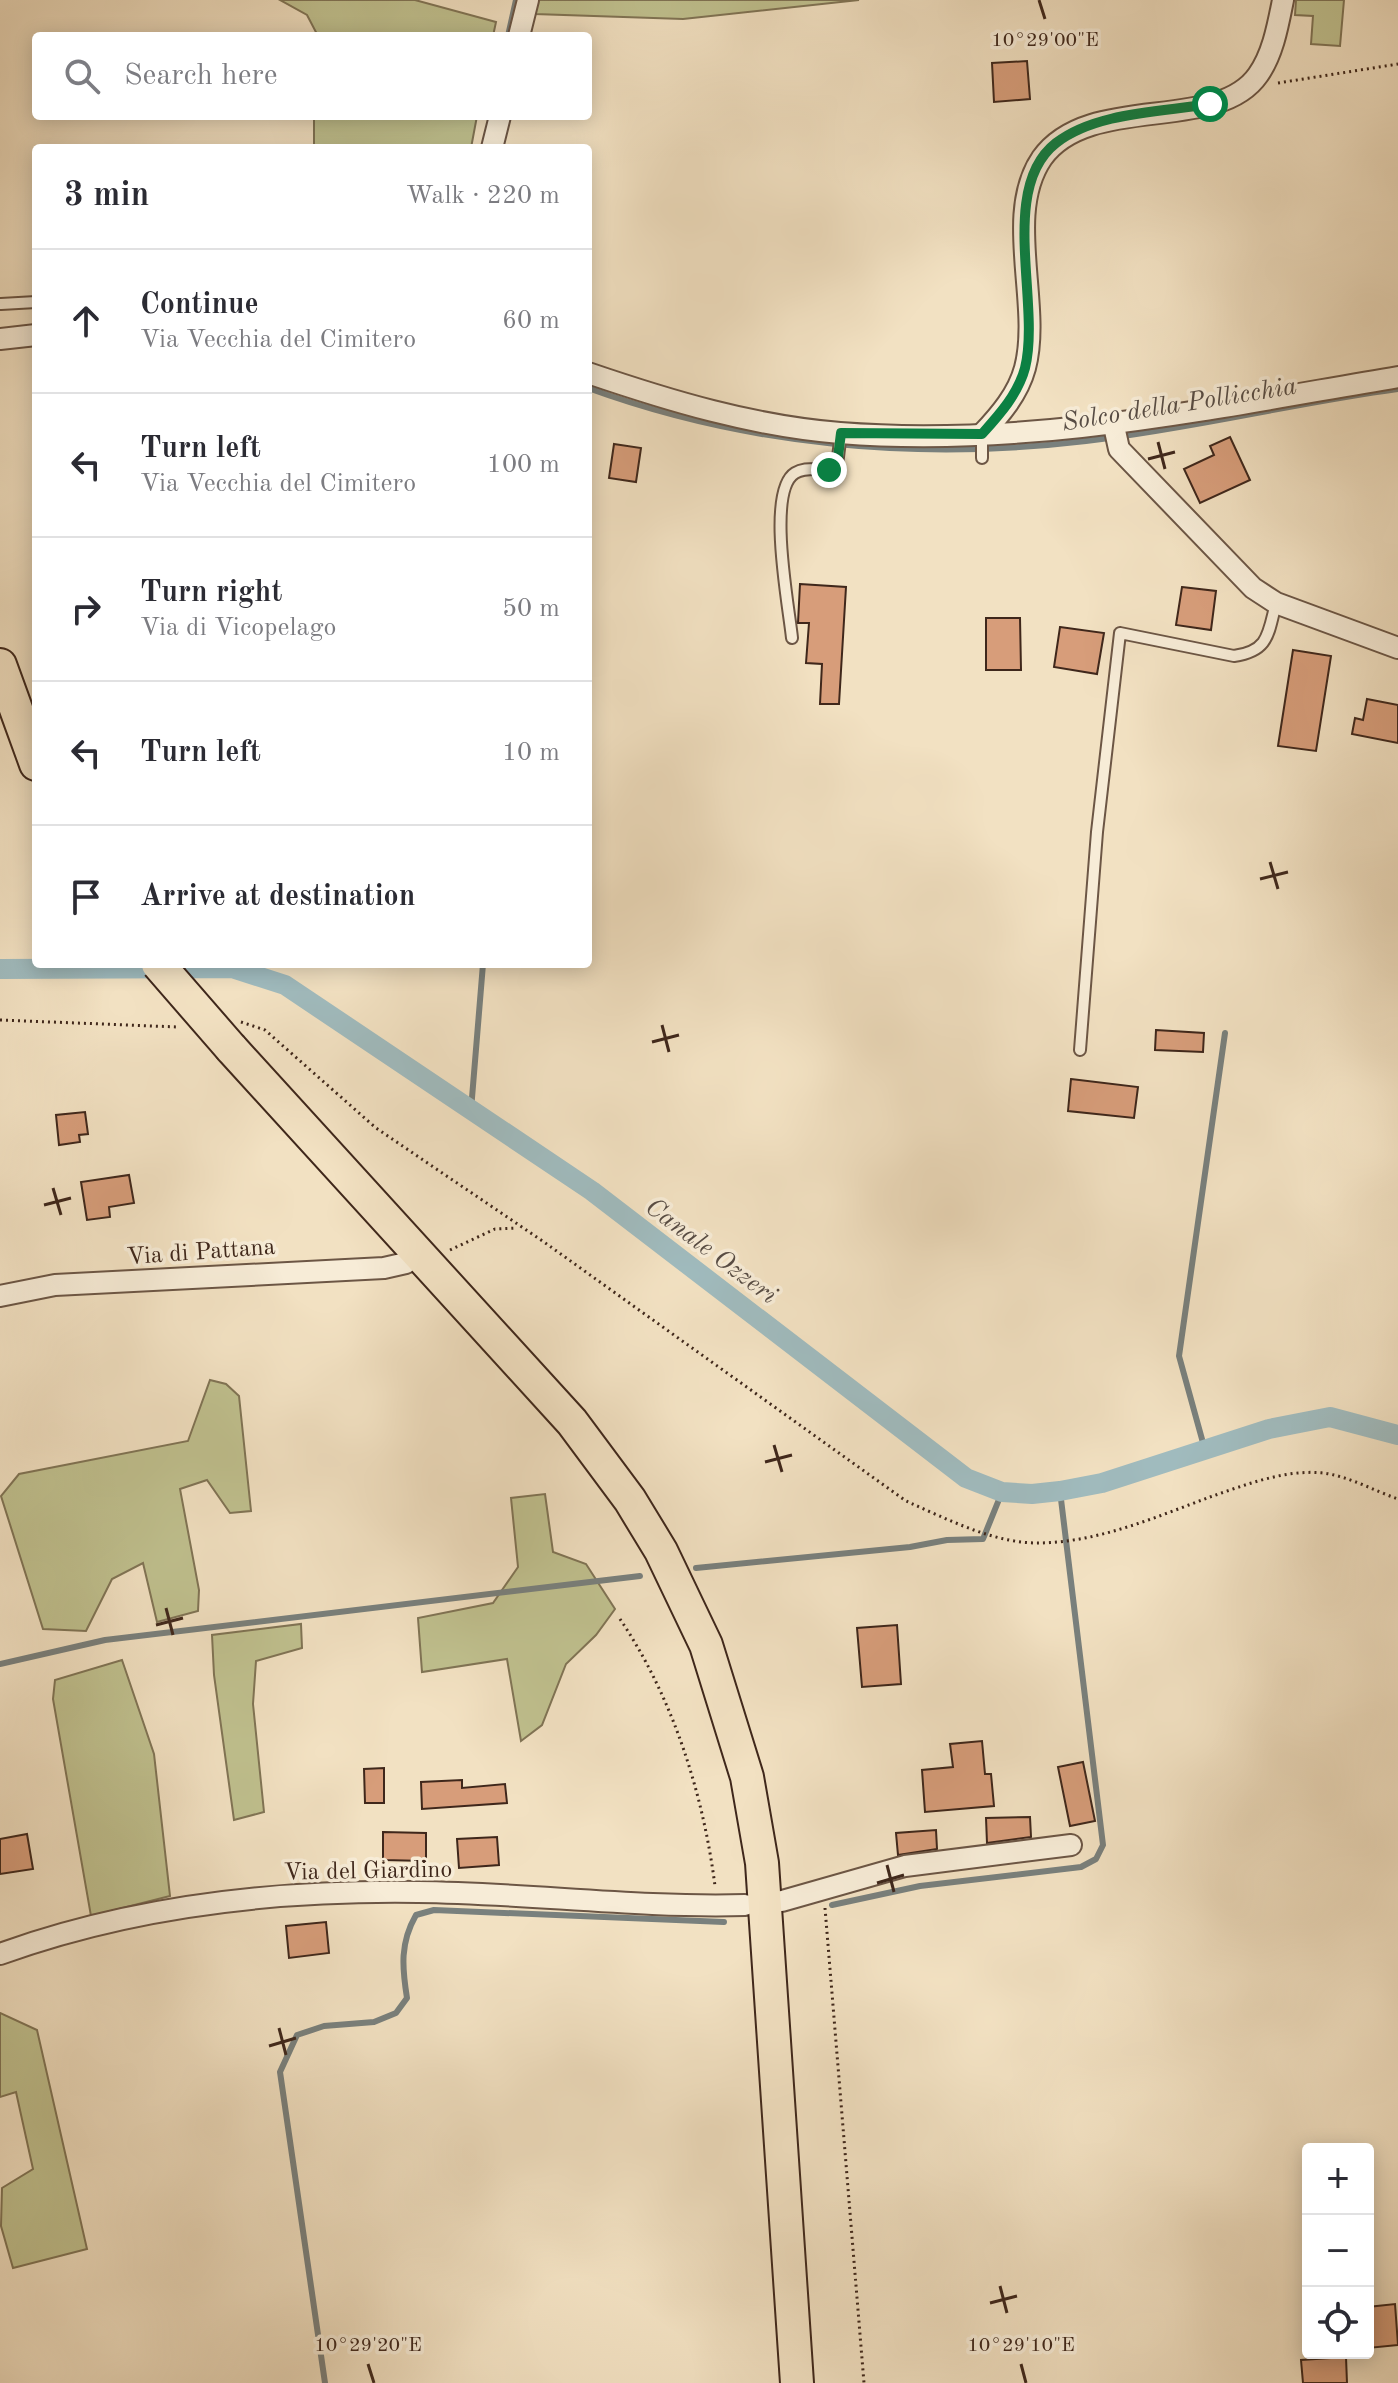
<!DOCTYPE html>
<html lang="en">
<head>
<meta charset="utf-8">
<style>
  :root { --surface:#fff; --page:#f2f2f3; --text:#2b2b33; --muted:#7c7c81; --line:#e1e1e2 }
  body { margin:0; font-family:"Old Standard TT",serif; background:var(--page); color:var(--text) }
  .controls { position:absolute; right:24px; bottom:24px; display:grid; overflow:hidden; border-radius:8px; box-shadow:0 4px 20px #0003 }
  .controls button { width:72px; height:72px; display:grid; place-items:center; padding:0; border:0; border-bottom:2px solid var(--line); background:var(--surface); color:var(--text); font:40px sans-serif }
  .stop { position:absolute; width:24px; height:24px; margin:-18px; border:6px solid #0b8043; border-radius:50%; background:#fff }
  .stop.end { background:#0b8043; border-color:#fff; box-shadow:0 2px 8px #0008 }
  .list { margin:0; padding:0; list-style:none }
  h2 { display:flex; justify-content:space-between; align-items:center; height:104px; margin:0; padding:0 32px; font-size:34px }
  h2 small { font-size:26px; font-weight:400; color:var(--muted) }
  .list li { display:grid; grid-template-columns:52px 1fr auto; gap:24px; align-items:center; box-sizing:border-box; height:144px; padding:0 32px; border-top:2px solid var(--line) }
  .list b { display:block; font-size:30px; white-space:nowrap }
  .list p { margin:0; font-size:26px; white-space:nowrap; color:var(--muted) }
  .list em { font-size:26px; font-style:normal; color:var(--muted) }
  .icon { flex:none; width:44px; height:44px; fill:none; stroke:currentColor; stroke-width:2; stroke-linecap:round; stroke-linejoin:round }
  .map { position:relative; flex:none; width:1398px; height:2383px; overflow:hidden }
  .search { position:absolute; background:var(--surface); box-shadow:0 4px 20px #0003; left:32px; top:32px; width:560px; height:88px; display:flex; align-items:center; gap:20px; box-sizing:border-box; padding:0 28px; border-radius:8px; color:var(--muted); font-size:30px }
  .panel { position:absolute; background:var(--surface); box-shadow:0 4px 20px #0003; left:32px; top:144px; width:560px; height:824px; border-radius:8px }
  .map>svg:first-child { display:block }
  .green { fill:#c0c18f; stroke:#807455; stroke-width:2 }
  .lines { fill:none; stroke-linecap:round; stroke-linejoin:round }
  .stream { stroke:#79807d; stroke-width:6 }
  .canal { stroke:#a0bbbe; stroke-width:20 }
  .building { fill:#d79d7a; stroke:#3f271b; stroke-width:2 }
  .service-casing { stroke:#6c5645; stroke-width:14 }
  .minor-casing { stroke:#6c5645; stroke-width:24 }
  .primary-casing { stroke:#3f271b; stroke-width:36 }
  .path { stroke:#3f271b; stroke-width:3; stroke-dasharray:2 4; stroke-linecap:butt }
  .service { stroke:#f7ecd7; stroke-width:10 }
  .minor { stroke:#f7ecd7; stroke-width:20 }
  .primary { stroke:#f2e1c2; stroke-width:32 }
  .primary-bridge-casing { stroke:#3f271b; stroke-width:36; stroke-linecap:butt }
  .primary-bridge { stroke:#f2e1c2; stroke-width:32 }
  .route { stroke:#0b8043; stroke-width:10 }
  .ticks { fill:none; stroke:#3f271b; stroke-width:3 }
  .labels { text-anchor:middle; stroke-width:7; stroke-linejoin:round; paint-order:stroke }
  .street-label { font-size:24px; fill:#3f271b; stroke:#f7ecd7 }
  .water-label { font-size:26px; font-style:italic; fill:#574c44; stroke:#f7ecd7 }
  .ticks-label { font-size:20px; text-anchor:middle; fill:#3f271b; stroke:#f7ecd7; stroke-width:7; stroke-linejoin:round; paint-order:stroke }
</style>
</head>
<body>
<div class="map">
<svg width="1398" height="2383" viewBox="0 0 1398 2383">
  <rect width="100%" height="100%" fill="#f2e1c2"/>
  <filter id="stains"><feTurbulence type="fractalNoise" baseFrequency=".0025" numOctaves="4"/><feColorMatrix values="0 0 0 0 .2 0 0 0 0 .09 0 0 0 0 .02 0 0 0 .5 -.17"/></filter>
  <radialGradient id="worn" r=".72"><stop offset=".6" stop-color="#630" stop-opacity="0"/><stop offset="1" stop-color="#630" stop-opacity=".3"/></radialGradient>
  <g class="green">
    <polygon points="280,0 415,0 496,22 493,36 318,36 307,15"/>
    <polygon points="538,0 859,0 683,19 535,14"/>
    <polygon points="1296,0 1344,0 1340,46 1311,44 1313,16 1295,15"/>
    <polygon points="314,116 477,116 471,148 314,148"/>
    <polygon points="210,1380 226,1384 239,1396 251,1511 230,1513 207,1480 180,1489 199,1590 198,1611 157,1622 143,1563 112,1579 86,1631 43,1629 1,1496 19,1474 188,1441"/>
    <polygon points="545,1494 553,1552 586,1564 615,1609 596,1635 566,1664 542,1725 521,1741 507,1659 422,1672 418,1618 493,1603 518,1567 511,1498"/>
    <polygon points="301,1624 302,1648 256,1661 253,1704 264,1812 234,1820 214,1675 212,1635"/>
    <polygon points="122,1660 154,1754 170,1896 91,1916 53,1699 55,1680"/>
    <polygon points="0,2013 37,2030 87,2249 13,2268 1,2226 2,2188 33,2169 16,2092 0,2097"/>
  </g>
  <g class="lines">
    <g class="stream">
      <polyline points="508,36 516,0"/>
      <path d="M588,388C747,446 918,461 1086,441C1191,429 1294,403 1398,389"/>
      <polyline points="471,1110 483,964"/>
      <polyline points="1205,1450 1179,1356 1225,1033"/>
      <polyline points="696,1568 910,1547 947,1540 983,1539 1002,1492"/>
      <polyline points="0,1664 105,1640 640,1576"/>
      <polyline points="832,1905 920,1886 1081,1867 1096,1859 1103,1845 1060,1491"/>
      <path d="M325,2383L280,2072L297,2035L324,2026L374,2022L396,2013L407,1998C402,1967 400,1943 416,1915L434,1910L724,1922"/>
    </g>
    <polyline class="canal" points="0,969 232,968 285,985 592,1191 966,1478 1002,1492 1032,1494 1060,1491 1102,1483 1269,1429 1330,1417 1398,1435"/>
  </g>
  <g class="building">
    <polygon points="1027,61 1030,99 994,102 992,63"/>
    <polygon points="1230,437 1250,480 1200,503 1184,469 1214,455 1210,446"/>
    <polygon points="614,444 641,448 636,482 609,478"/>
    <polygon points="800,584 846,587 839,704 820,704 822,664 806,663 809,623 798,623"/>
    <polygon points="1182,587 1216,591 1211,630 1176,625"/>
    <polygon points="986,618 1020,618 1021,670 986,670"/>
    <polygon points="1060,627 1104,633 1097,674 1054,667"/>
    <polygon points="1293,650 1331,656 1316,751 1278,746"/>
    <polygon points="1367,699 1398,705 1398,743 1352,734 1355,718 1363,720"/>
    <polygon points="1156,1030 1204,1033 1203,1052 1155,1050"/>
    <polygon points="1071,1079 1138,1087 1134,1118 1068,1111"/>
    <polygon points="85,1112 88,1134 79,1135 80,1142 59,1145 56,1115"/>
    <polygon points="129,1175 134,1203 109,1207 110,1217 87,1220 81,1182"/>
    <polygon points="897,1625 901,1684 862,1687 857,1628"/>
    <polygon points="982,1741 985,1774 991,1774 994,1806 925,1812 922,1770 953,1767 950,1744"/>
    <polygon points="1083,1762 1095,1821 1070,1826 1058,1767"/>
    <polygon points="384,1768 384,1803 365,1803 364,1769"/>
    <polygon points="462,1780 462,1788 505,1784 507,1803 422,1809 421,1782"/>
    <polygon points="1030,1817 1031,1837 987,1843 986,1818"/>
    <polygon points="936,1830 937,1849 898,1855 896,1833"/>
    <polygon points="383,1832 426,1833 426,1861 383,1860"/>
    <polygon points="27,1834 33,1869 0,1874 0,1839"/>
    <polygon points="497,1837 499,1865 459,1868 457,1839"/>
    <polygon points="326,1922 329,1953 289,1958 286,1926"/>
    <polygon points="1395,2304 1398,2345 1368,2348 1368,2307"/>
    <polygon points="1346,2357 1347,2383 1303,2383 1301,2360"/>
  </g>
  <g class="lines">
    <g class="service-casing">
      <g id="service">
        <polyline points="1,304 36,302"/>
        <polyline points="982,458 982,434"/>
        <path d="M792,638C789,607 766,491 795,473C808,465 824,473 837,465L841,433"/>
        <path d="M1080,1050L1097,832L1120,633L1234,656C1269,651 1268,634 1276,603"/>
      </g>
    </g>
    <g class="minor-casing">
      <g id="minor">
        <polyline points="519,36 528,0"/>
        <polyline points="492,148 500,116"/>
        <polyline points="0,339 36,335"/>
        <path d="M588,373C670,401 753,426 840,433C1029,448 1213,408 1398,377"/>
        <polyline points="1114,426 1119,449 1253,588 1276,603 1398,648"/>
        <path d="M982,434C1000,415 1018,394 1025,368C1042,304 1003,215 1042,158C1089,92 1217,134 1258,75C1273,54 1278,25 1283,0"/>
        <polyline points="0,1296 55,1285 384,1268 406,1263"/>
        <polyline points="782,1901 905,1866 1071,1845"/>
        <path d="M0,1954C133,1906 277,1890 418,1892C526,1893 636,1908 745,1905"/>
      </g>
    </g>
    <g class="primary-casing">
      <g id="primary">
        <polyline points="0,665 36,764"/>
        <polyline points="231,1048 572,1422 630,1500 661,1551 706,1645 747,1777 762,1863 797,2383"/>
      </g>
    </g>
    <g class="path">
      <polyline points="1278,83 1398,64"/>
      <polyline points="0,1020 178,1027"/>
      <path d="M241,1022L265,1030L376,1128L544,1242L906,1501C947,1519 995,1544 1040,1543C1099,1542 1156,1517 1210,1497C1245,1485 1285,1469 1323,1473C1348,1476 1375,1491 1398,1499"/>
      <polyline points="450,1250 495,1229 517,1228"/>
      <path d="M620,1619C673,1698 703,1793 715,1886"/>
      <polyline points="825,1908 864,2383"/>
    </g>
    <use href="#service" class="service"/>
    <use href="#minor" class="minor"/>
    <use href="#primary" class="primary"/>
    <g class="primary-bridge-casing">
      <polyline id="primary-bridge" points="158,964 231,1048"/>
    </g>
    <use href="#primary-bridge" class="primary-bridge"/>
  </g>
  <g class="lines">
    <path class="route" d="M829,470L837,465L841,433L982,434C1000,414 1018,394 1025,368C1041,304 998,188 1056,143C1096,112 1162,112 1210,104"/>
  </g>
  <path class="ticks" d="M1039,0L1045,19M1158,442L1165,469M1148,459L1175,452M1270,862L1278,889M1260,879L1288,872M662,1025L669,1052M652,1042L679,1035M53,1188L61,1215M44,1205L71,1198M774,1445L782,1472M765,1462L792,1455M166,1608L173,1635M156,1625L183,1618M887,1865L894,1892M877,1883L904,1875M279,2028L286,2055M269,2046L296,2038M1000,2286L1007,2313M990,2303L1017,2296M368,2364L374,2383M1021,2364L1026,2383"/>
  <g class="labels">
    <g class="street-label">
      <text transform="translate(201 1251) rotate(-4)" y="8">Via di Pattana</text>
      <text transform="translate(368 1870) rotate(-1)" y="8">Via del Giardino</text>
    </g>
    <g class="water-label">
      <text transform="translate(1179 403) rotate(-9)" y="9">Solco della Pollicchia</text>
      <text transform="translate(712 1250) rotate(37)" y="9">Canale Ozzeri</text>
    </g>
  </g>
  <g class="ticks-label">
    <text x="1045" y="46">10°29'00"E</text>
    <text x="368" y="2351">10°29'20"E</text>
    <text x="1021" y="2351">10°29'10"E</text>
  </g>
  <rect width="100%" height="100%" filter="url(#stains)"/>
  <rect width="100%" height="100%" fill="url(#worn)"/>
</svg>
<div class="controls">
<button>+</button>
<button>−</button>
<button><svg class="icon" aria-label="locate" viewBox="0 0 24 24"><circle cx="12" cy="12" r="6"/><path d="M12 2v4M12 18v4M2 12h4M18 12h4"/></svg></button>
</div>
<div class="stop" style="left:1210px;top:104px"></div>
<div class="stop end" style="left:829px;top:470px"></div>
<div class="search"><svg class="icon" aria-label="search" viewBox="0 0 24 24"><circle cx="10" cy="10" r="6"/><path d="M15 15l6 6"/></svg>Search here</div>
<section class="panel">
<h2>3 min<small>Walk · 220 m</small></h2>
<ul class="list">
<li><svg class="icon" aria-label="ahead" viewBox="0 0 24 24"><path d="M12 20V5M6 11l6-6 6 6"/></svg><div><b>Continue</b><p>Via Vecchia del Cimitero</p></div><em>60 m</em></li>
<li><svg class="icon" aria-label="left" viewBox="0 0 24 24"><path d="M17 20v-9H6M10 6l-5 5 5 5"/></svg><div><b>Turn left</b><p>Via Vecchia del Cimitero</p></div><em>100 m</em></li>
<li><svg class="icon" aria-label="right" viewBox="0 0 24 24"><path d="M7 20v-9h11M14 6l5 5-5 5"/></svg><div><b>Turn right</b><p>Via di Vicopelago</p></div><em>50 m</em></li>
<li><svg class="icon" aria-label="left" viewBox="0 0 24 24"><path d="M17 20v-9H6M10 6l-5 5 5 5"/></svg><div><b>Turn left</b></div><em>10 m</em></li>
<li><svg class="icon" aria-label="arrive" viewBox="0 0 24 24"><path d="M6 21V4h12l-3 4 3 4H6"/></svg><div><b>Arrive at destination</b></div></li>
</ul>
</section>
</div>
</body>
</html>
